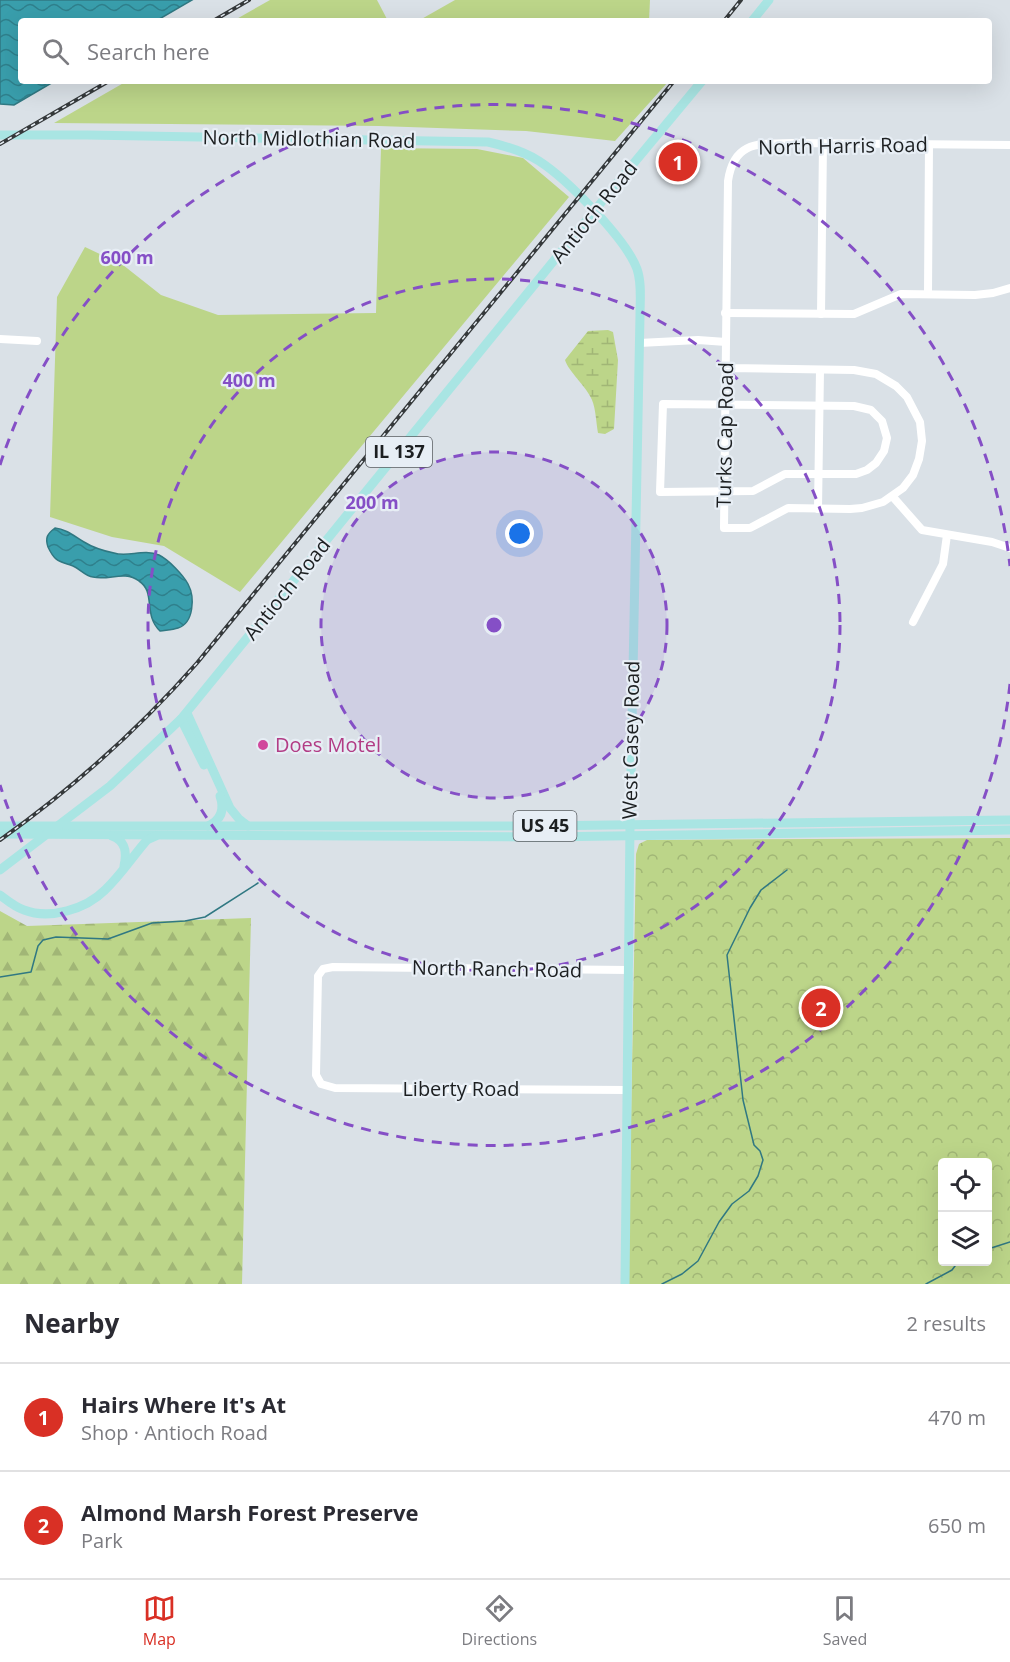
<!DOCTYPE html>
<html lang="en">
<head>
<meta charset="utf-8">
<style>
  :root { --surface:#fff; --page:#f7f7f7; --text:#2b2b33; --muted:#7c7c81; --line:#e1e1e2; --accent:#d93025 }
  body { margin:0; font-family:"Open Sans",sans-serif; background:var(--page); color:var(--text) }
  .controls { position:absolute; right:18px; bottom:18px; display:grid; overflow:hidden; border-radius:6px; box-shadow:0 6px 24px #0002 }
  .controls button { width:54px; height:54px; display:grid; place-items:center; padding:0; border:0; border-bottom:2px solid var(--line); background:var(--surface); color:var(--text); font:30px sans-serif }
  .you { position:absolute; left:520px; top:534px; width:21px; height:21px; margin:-15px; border:4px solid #fff; border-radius:50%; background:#1a73e8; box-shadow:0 0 0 9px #1a73e833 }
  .badge { display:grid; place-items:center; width:39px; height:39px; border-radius:50%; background:var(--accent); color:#fff; font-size:20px; font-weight:700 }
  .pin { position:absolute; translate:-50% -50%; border:3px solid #fff; box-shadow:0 2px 6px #0006 }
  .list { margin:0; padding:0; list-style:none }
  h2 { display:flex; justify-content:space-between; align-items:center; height:78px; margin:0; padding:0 24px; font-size:26px }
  h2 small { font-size:20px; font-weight:400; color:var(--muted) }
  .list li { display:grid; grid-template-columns:39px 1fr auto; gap:18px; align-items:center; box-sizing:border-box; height:108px; padding:0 24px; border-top:2px solid var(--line) }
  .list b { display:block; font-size:22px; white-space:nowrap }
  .list p { margin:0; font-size:20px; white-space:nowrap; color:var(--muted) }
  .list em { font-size:20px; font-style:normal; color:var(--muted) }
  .icon { flex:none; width:33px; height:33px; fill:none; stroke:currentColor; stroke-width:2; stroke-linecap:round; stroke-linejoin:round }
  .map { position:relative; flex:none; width:1010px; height:1284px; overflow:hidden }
  .search { position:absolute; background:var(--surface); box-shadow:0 6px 24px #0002; left:18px; right:18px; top:18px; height:66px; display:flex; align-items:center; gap:15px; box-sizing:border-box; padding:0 21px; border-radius:6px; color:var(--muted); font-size:22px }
  .sheet { height:294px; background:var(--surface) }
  nav { display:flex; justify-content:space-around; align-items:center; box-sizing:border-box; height:84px; border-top:2px solid var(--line); background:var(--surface); font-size:16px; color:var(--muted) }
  nav a { display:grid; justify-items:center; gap:3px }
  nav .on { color:var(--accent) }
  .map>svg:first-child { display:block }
  .green { fill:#bcd589 }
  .forest { fill:url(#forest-firs) }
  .wetland { fill:url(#wetland-marsh) }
  .park { fill:url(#park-crowns); fill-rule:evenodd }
  .water { fill:url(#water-waves); stroke:#307882; stroke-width:1.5 }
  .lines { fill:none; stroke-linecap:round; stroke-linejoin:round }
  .stream { stroke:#307882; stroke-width:1.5 }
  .minor { stroke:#fff; stroke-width:8 }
  .major { stroke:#a9e5e3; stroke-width:9 }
  .rail-casing { stroke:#35393b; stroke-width:4 }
  .rail { stroke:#e7eef5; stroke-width:1.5; stroke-dasharray:4.5; stroke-linecap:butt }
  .ring { fill:none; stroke:#854fc6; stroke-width:3; stroke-dasharray:10 8 }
  .hotel-dot { fill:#d1479c; stroke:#e7eef5; stroke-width:2 }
  .labels { text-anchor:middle; stroke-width:4.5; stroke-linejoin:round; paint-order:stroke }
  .shield { fill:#e7eef5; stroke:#595d61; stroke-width:1.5 }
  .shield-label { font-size:18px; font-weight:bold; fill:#1c1f21 }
  .street-label { font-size:20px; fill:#1c1f21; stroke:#e7eef5 }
  .hotel-label { font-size:20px; fill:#b23c85; stroke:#e7eef5; text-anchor:start }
  .centre { fill:#854fc6; stroke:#e7eef5; stroke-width:3 }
  .ring-label { font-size:18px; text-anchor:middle; font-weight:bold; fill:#854fc6; stroke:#e7eef5; stroke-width:4.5; stroke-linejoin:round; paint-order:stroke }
</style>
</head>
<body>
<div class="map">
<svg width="1010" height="1284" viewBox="0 0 1010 1284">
  <defs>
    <pattern id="forest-firs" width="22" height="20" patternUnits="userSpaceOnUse" patternTransform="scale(1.5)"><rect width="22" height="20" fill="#bcd589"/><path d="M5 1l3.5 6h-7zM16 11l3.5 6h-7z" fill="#a1b676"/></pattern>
    <pattern id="wetland-marsh" width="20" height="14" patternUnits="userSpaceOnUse" patternTransform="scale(1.5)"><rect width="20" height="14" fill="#bcd589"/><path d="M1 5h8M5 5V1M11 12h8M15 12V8" fill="none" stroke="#a1b676"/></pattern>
    <pattern id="park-crowns" width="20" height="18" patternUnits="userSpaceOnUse" patternTransform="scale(1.5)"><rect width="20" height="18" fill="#bcd589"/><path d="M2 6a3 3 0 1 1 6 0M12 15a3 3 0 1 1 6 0" fill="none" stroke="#a1b676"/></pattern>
    <pattern id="water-waves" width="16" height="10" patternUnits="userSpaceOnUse" patternTransform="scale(1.5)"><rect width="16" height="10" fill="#399eac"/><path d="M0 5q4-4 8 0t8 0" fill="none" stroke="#2f808c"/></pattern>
  </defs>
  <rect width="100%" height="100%" fill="#dae1e7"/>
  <g class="green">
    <polygon points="270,0 377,0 388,21 233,21"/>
    <polygon points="455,0 650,0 649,21 418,21"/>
    <polygon points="127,81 666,81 668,82 615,141 526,131 379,126 54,123"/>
    <polygon points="381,148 477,149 523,158 569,197 240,592 164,546 112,537 50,517 57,297 85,247 123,265 161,295 218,315 376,313"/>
  </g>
  <polygon class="forest" points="0,911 27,926 251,918 242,1284 0,1284"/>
  <path class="wetland" d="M608,330L613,332L618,360L614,429L605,434L598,433C596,422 596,410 592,400C587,387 568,371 565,360L588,331Z"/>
  <path class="park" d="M1010,838V1284H628L636,854L639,844L647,840ZM942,1162H988V1262H942Z"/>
  <g class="water">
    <polygon points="0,0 192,0 156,21 21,21 21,81 55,81 14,105 0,104"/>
    <path d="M55,528C66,529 74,536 84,542C92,547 104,551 114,553C128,558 143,548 159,555C169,560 183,575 188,584C195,597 194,623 178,628C172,630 165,630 160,631C143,615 156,592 139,581C124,570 109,581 93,577C85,576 80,569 73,566C59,561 55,562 48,547C45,538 47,534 55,528Z"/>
  </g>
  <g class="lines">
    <g class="stream">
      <polyline points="0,977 31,972 38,946 43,940 56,937 108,939 152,923 185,921 205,917 258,883"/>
      <polyline points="988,1249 1010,1242"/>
      <polyline points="662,1284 682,1274 698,1261 719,1222 732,1204 749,1191 758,1176 763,1160 760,1151 754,1145 743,1100 727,955 750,908 761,890 787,870"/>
      <polyline points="926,1284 952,1270 958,1262"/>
    </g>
    <g class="minor">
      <polyline points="928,293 929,145"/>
      <polyline points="725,313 854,314 901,294 975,295 993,293 1010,288"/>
      <polyline points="821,314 823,143"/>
      <polyline points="0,339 37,341"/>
      <polyline points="726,342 724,528 750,528 788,508 850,509 862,508 883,502 903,488 913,475 919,459 922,441 920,422 907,397 896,386 876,374 854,370 727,368"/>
      <path d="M639,343L698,340L726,342L728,181C734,140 760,144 792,143L1010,145"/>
      <polygon points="663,404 854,406 871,410 882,421 887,438 884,451 876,463 867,470 856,474 785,474 753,491 660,492"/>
      <polyline points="893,497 922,530 992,542 1010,548"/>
      <polyline points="818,509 820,370"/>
      <polyline points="913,622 943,564 947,535"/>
      <polyline points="627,1090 335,1088 321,1084 316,1075 318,976 323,969 333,967 629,970"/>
    </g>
    <g class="major">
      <polyline points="752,21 769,0"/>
      <path d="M0,135H87L488,142C506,146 523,151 539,161C567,179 626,239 637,269C642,283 640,301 640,315L630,825L625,1284"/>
      <polyline points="187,713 230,808 239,819 248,826"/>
      <polyline points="181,719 204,765"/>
      <polyline points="0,826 535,826 1010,820"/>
      <path d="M208,826C221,820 225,810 220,796"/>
      <polyline points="0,834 545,837 1010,830"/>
      <path d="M112,836C126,841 127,853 124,866"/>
      <polyline points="0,870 110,786 181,719 604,199 702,81"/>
      <path d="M0,895C8,901 15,907 24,910C50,920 86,909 105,890C121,875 133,856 147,840L156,836"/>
    </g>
    <g class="rail-casing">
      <g id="rail">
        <polyline points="213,21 249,0"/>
        <polyline points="724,21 741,0"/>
        <polyline points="0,144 109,81"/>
        <path d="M0,840C73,788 138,730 197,663L674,81"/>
      </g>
    </g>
    <use href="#rail" class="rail"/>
  </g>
  <circle cx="494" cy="625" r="173" fill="#854fc6" fill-opacity=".12"/>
  <g class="ring">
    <circle cx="494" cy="625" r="173"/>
    <circle cx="494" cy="625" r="346"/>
    <path d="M1010 684A519 519 0 0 1 0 785M0 465A519 519 0 0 1 1010 566"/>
  </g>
  <circle class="hotel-dot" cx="263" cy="745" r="6"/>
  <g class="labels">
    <g class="shield">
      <rect x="366" y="437" width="66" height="30" rx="4.5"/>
      <rect x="513.5" y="811" width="63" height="30" rx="4.5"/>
    </g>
    <g class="shield-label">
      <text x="399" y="458">IL 137</text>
      <text x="545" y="832">US 45</text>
    </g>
    <g class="street-label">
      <text transform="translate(309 139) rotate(1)" y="7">North Midlothian Road</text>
      <text transform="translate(843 146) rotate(-1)" y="7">North Harris Road</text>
      <text transform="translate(594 212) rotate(-51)" y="7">Antioch Road</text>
      <text transform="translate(725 435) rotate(-89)" y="7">Turks Cap Road</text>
      <text transform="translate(287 589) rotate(-51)" y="7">Antioch Road</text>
      <text transform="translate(631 740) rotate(-89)" y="7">West Casey Road</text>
      <text transform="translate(497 969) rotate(1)" y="7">North Ranch Road</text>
      <text x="461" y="1096">Liberty Road</text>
    </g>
    <g class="hotel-label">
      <text x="275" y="752">Does Motel</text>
    </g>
  </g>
  <circle cx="494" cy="625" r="9" class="centre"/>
  <g class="ring-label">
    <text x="127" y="264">600 m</text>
    <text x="249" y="387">400 m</text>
    <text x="372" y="509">200 m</text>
  </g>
</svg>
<div class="controls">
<button><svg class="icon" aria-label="locate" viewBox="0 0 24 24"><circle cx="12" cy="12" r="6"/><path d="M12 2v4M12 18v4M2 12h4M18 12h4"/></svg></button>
<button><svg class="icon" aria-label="layers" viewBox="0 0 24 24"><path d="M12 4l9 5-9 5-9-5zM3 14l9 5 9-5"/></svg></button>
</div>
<div class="you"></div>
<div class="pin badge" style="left:678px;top:162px">1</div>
<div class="pin badge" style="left:821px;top:1008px">2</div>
<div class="search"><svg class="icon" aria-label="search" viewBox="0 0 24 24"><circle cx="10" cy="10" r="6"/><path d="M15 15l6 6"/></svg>Search here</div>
</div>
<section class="sheet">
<h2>Nearby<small>2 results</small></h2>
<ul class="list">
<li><span class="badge">1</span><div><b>Hairs Where It's At</b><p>Shop · Antioch Road</p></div><em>470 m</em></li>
<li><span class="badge">2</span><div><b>Almond Marsh Forest Preserve</b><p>Park</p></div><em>650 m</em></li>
</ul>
</section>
<nav>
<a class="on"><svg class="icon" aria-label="map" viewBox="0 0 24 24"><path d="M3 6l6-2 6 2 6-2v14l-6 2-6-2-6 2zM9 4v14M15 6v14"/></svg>Map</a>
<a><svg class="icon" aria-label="directions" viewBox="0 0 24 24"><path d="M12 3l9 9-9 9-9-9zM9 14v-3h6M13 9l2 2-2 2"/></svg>Directions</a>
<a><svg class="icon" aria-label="saved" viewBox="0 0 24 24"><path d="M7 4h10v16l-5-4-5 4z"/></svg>Saved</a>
</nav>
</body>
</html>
